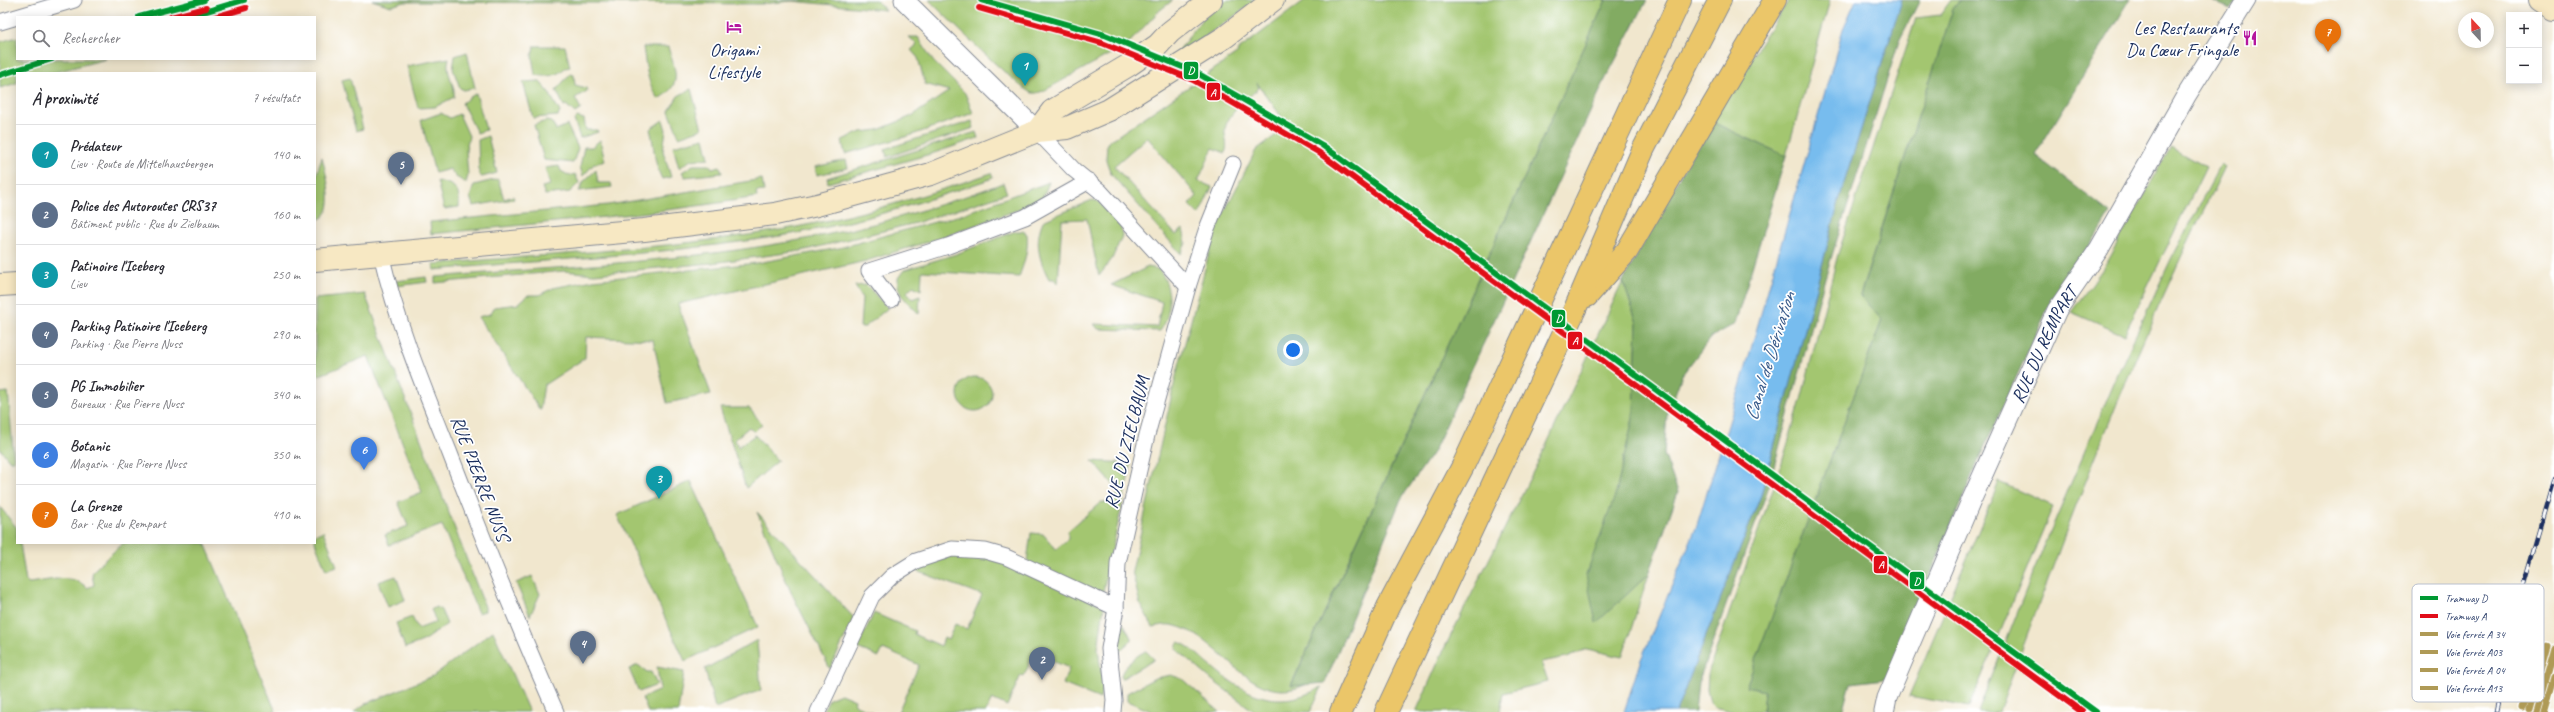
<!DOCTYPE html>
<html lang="fr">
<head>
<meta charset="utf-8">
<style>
  :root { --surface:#fff; --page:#f7f7f7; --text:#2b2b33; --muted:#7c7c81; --line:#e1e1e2; --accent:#b5179e }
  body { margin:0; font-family:Caveat,sans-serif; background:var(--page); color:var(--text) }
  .controls { position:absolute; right:12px; top:12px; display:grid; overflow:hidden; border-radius:0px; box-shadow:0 2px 10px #0003 }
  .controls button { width:36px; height:36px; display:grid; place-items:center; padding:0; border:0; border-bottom:1px solid var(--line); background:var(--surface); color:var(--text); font:20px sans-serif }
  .compass { position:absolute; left:2458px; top:12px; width:36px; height:36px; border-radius:50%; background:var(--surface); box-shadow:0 2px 10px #0003; rotate:338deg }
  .you { position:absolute; left:1293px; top:350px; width:14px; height:14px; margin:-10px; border:3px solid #fff; border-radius:50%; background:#1a73e8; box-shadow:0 0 0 6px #1a73e833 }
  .badge { display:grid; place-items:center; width:26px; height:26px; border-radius:50%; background:var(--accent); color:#fff; font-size:13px; font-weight:700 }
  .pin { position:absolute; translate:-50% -33px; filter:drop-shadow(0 1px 2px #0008) }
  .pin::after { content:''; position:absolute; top:21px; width:14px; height:12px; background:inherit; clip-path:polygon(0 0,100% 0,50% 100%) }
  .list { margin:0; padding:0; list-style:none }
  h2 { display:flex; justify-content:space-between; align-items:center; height:52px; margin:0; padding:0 16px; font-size:17px }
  h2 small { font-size:13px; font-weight:400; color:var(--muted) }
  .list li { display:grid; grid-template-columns:26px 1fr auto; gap:12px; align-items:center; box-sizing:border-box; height:60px; padding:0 16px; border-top:1px solid var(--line) }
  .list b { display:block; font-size:15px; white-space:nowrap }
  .list p { margin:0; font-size:13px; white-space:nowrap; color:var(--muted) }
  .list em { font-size:13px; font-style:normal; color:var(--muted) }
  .icon { flex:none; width:22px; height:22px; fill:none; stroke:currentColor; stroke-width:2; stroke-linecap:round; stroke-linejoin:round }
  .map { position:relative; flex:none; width:2554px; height:712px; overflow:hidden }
  .search { position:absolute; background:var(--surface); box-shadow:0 2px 10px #0003; left:16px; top:16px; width:300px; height:44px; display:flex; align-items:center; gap:10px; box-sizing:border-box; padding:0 14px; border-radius:0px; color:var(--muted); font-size:15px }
  .panel { position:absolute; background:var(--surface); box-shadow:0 2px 10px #0003; left:16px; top:72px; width:300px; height:472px; border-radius:0px }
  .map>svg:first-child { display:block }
  .green { fill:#a3c670; stroke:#5f7a67 }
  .forest { fill:#82ab62; stroke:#4e6d60 }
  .water { fill:#77bcee; stroke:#4976a6 }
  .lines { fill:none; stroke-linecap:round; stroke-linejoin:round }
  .minor-casing { stroke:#868b96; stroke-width:17 }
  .tertiary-casing { stroke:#868b96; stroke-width:21 }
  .secondary-casing { stroke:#868b96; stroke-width:24 }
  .trunk-casing { stroke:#868b96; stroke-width:24 }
  .minor { stroke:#fff; stroke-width:15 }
  .tertiary { stroke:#fff; stroke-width:19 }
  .secondary { stroke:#f7e8c3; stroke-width:22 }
  .trunk { stroke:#ebc669; stroke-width:22 }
  .rail-casing { stroke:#1b2f5e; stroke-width:4.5 }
  .rail { stroke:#fff; stroke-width:3; stroke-dasharray:9; stroke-linecap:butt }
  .rail-1-casing { stroke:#fff; stroke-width:10 }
  .rail-2-casing { stroke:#fff; stroke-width:10 }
  .rail-3-casing { stroke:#fff; stroke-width:10 }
  .rail-4-casing { stroke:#fff; stroke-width:10 }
  .rail-1 { stroke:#af9a56; stroke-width:7 }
  .rail-2 { stroke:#af9a56; stroke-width:7 }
  .rail-3 { stroke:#af9a56; stroke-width:7 }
  .rail-4 { stroke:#af9a56; stroke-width:7 }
  .tram-1-casing { stroke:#fff; stroke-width:9 }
  .tram-2-casing { stroke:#fff; stroke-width:9 }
  .tram-1 { stroke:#093; stroke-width:6 }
  .tram-2 { stroke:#e10d19; stroke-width:6 }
  .labels { text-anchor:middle; stroke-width:3.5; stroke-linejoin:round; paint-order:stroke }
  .poi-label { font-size:19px; fill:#1b2f5e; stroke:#fff; text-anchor:end }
  .street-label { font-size:19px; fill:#1b2f5e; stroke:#fff }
  .water-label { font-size:20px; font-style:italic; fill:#375989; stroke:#fff }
  .key { fill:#fff; stroke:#bbc1cf; stroke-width:1 }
  .key-label { font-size:11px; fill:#1b2f5e }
  .line-badge { stroke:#fff; stroke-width:1.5 }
  .badge-label { font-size:11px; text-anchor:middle; font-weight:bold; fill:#fff }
</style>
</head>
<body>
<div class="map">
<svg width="2554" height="712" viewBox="0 0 2554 712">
  <rect width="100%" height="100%" fill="#fff"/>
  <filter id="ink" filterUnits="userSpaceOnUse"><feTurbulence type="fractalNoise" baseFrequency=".025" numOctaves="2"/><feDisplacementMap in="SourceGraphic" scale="8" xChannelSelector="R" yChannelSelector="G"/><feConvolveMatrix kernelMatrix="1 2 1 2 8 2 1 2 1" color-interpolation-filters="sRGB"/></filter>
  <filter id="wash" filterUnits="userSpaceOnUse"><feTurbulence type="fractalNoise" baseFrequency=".012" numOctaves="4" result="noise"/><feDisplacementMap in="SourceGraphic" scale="16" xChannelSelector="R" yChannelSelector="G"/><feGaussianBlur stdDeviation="0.9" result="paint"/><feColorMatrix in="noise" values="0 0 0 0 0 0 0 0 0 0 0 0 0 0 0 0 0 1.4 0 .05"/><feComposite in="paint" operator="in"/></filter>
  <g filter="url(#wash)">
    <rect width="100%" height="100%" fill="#f1e7ce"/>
    <g class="green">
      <polygon points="372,0 876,0 885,10 792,1 761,4 405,2 391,6"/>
      <path d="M929,0H1173L1159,11L1128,44L1047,89C1043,91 1037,94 1032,93C1021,91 943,14 929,0Z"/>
      <polygon points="1226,0 1257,0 1172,60 1202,19"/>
      <path d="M1305,0H1606L1291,685L1307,684C1249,712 1223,634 1171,625C1166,624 1159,626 1153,627L1140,604L1132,571L1176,376L1216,228L1256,150L1288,126L1257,83L1259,88C1249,97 1227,114 1225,129C1224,138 1229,144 1225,153L1213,148L1198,181L1212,187L1199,215L1189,205L1197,196L1147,137L1114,166L1176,235L1183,229L1186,243L1181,254L1111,174L1106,160L1107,143L1238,53L1237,51Z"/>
      <polygon points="1789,0 1830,0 1786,156 1710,121"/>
      <polygon points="1951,0 1960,0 1953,9 1860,295 1882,320 1746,687 1765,691 1763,711 1735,712 1714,707 1710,703 1707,690 1708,673 1780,469 1801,400 1838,254 1916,18 1940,15"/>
      <polygon points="17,37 17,59 106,59 52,73 17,73 17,83 0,88 0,42"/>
      <polygon points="909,37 918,37 933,61 965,93 973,113 912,135 845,154 842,140 861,132 878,130 912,116 949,91 925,84 918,58 911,50 917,45"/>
      <path d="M534,46H565L570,67L565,68C556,77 547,77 535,75L532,56Z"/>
      <path d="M643,47H668C675,70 684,85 658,99C647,83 646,66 643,47Z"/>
      <polygon points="467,52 475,88 464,90 460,88 453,69 455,56"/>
      <path d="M449,58C444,73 456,83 454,97L435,107L418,108L407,66Z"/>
      <polygon points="570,74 574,75 575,85 586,88 587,91 575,98 581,109 575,113 566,105 564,106 556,90"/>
      <polygon points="350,78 363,129 356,131 342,80"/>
      <polygon points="539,81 548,91 560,112 558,116 533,118 523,82"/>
      <polygon points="691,89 702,129 679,137 669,111 678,96"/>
      <polygon points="476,93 486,130 477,133 462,103"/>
      <polygon points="441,113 450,118 459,114 469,136 466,150 468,175 466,183 456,177 450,169 435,173 421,120"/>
      <polygon points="577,117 584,119 586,130 597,130 598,132 580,138 574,120"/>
      <path d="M663,120L666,130L663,151L671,177L662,179C653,162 655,147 650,129Z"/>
      <polygon points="546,121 552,122 556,130 567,125 578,148 573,163 544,160 534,125"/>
      <polygon points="972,121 974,128 887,157 885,149"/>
      <polygon points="976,132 978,138 934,153 828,183 827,178"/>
      <polygon points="488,136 497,173 482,177 479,175 478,140"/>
      <polygon points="704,138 709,158 691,160 679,168 673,146"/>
      <polygon points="600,140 605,161 594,164 583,176 580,167 584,147 592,147"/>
      <polygon points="2171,147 2206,167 2124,335 2071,312 2102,270"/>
      <path d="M322,157C325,171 340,218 315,220V180Z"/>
      <polygon points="846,160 848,168 817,175 815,167"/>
      <path d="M2221,164L2225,167C2135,343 2067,527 1999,712H1978L2033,572L2119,371L2171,259Z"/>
      <polygon points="693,165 710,165 712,168 720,166 722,173 685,177 682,172"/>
      <polygon points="559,166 561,171 570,176 575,174 579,183 570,192 545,195 542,187 550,185 545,168"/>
      <polygon points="596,170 598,183 611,183 612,187 579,191 584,181"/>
      <path d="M991,173L993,178C929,200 865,221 798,233C678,254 555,259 434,270L433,264C540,255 649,250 755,234C836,222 914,200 991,173Z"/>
      <polygon points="498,179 504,199 513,196 514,199 473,206 470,197 474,185"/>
      <path d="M762,179L764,191L756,192L757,197C649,215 540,223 431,234L430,222L608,205Z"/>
      <path d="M437,181C455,184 460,189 459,207L444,209Z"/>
      <polygon points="1049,182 1043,197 1031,205 940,238 866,261 678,304 711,394 667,403 653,340 586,337 585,358 544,385 540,410 478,317 490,314 494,307 518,304 528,295 539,295 553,288 593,280 757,263 839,248 957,216"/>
      <path d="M1003,183L1007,193L916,223L801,251L712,263L594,274L564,271L435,283V277C568,266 704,261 835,233C892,221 948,203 1003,183Z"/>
      <path d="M1092,200L1098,201L1121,227L1122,236L1112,259L1099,276L1087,219L1062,220L1058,284L1054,279H1049C1039,260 1034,241 1043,221Z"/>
      <path d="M1016,231H1023L1027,234C1029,249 1024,263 1019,277L922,271L921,290L913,286L907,292L912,299L920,296L919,314L901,295L898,286V278L904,270L956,254Z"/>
      <path d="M1148,267L1158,269C1172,284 1173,314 1160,331L1098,329L1094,324L1157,327L1162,302L1111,285Z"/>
      <polygon points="426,277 427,282 397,286 396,281"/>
      <polygon points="1623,281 1637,323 1634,414 1616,493 1596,622 1649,574 1622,657 1587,649 1567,657 1541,662 1548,682 1503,693 1500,712 1416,712 1444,649 1544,450"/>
      <polygon points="866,285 888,308 865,327 860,327 862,298 855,286"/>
      <polygon points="365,294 485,607 485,611 478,613 442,525 389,545 385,535 408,526 398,502 422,492 368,356 315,377 315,299"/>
      <circle cx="975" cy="394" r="17"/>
      <polygon points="8,392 9,402 14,461 10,461 0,449 0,393"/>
      <polygon points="720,408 749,408 762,424 754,432 749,427 735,439 738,447 755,435 778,461 746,488"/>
      <polygon points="1092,461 1129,463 1131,465 1103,591 1098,593 1027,561 1031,533 1043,534 1056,549 1068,539 1068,531 1101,502 1108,503 1120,492"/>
      <polygon points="691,481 758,627 685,661 617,515"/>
      <polygon points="1999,482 2053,506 1969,707 1909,696"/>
      <path d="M0,507L17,528V543H20L26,581L29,583C49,581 72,572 87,588L94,585L92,574L95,569L123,543H205L276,712H0Z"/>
      <polygon points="757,512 854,618 830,669 790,590"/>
      <polygon points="323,531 337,566 326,570 315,542 315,535"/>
      <polygon points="952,555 986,558 1005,563 1104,606 1098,649 1103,685 1100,699 1063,684 1069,668 1034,653 1024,676 1021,675 1007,706 992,699 986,712 898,712 919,665 883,649 879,657 857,648 874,613 915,631 914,634 941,646 944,638 948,640 955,624 967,629 982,595 914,570"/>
      <polygon points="396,576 405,600 388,607 378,582"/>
      <polygon points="532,576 540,594 530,616 516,583"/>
      <polygon points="437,607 441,610 447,624 423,641 405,648 396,623 412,617 418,629 436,622 431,609"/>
      <polygon points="1124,624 1132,640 1118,652 1121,626"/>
      <polygon points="493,631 529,712 354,712 365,704 433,676"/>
      <polygon points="757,640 761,690 715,708 705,669"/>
      <path d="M1178,642C1189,645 1198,655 1207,663C1245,695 1276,712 1322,687L1310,712H1255L1212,680L1176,649Z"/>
      <path d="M1146,651L1154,659L1152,661L1121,679C1119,669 1138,654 1146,651Z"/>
      <polygon points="638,665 647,672 651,672 657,685 639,692 629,669"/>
      <polygon points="657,667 684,672 678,712 648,712 642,698 660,690"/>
      <polygon points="1171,675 1182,679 1220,712 1153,712 1127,701 1127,693 1155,678"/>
      <polygon points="841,694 855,700 854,704 872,712 822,712 829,699"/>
    </g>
    <g class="forest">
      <polygon points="1606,0 1647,0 1605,80 1434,451 1401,499 1325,683 1291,686"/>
      <polygon points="1902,0 1920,0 1899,41 1825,278 1768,489 1698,683 1695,712 1676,712 1761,495 1843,186"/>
      <polygon points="1960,0 2130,0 2035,155 2110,213 2074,272 2048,308 1987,441 1886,679 1850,683 1842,712 1763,712 1765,691 1746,687 1882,320 1860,296 1953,9"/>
      <polygon points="2212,0 2237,0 2230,10"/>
      <polygon points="1710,121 1786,156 1735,324 1711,337 1682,375 1667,416 1664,454 1678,492 1649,574 1596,623 1586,575 1616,493 1634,414 1637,323 1623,281"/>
    </g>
    <polygon class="water" points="1856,0 1902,0 1843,186 1761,495 1676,712 1624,712 1640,662 1696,528 1740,387 1843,29"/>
  </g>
  <g filter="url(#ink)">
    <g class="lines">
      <g class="minor-casing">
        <g id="minor">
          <polyline points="0,22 74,0"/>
          <polyline points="1037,131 1074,170 1100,191 1188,287"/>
          <path d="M381,254C397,323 423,386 449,451C483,539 518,626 556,712"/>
          <polyline points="891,300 869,271 948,246 1025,217 1089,181"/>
          <polyline points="818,712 872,596 892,576 916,561 952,549 985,551 1006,557 1116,608"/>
          <polyline points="1113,712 1114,700 1109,649 1116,608 1118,563 1147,435 1188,287 1206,231 1233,164"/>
        </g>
      </g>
      <g class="tertiary-casing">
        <g id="tertiary">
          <polyline points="904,0 1037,131"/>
          <path id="s1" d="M1884,712L1887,698L1971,501L2057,310L2099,249L2186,96L2246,0"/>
        </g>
      </g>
      <g class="secondary-casing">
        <g id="secondary">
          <polyline points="2540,0 2554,9"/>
          <polyline points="1037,131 1052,111 1129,65 1158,45 1170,32 1211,0"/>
          <polyline points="315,260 644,230 775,214 817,205 931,174 1037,131 1067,128 1109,110 1225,37 1273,0"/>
          <polyline points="0,285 17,284"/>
        </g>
      </g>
      <g class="trunk-casing">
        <g id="trunk">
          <polyline points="1587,296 1627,251 1775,0"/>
          <polyline points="1341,712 1388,607 1463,466 1680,0"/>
          <polyline points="1386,712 1575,309 1643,150 1720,0"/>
        </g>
      </g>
      <use href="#minor" class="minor"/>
      <use href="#tertiary" class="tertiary"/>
      <use href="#secondary" class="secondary"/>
      <use href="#trunk" class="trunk"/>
      <g class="rail-casing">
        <polyline id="rail" points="2496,712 2521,593 2554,479"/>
      </g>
      <use href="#rail" class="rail"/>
      <g class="rail-1-casing">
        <polyline id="rail-1" points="2536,712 2554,648"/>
      </g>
      <g class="rail-2-casing">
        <polyline id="rail-2" points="2544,712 2554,678"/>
      </g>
      <g class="rail-3-casing">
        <polyline id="rail-3" points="2528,710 2546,646"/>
      </g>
      <g class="rail-4-casing">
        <polyline id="rail-4" points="2521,708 2539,644"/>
      </g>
      <use href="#rail-1" class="rail-1"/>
      <use href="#rail-2" class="rail-2"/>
      <use href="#rail-3" class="rail-3"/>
      <use href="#rail-4" class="rail-4"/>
      <g class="tram-1-casing">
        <g id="tram-1">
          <polyline points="981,0 1105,35 1197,73 1322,145 2096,712"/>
          <polyline points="139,17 204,0"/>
          <polyline points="187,17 244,0"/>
          <polyline points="0,75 52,59"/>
        </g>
      </g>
      <g class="tram-2-casing">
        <g id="tram-2">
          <polyline points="979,8 1102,43 1193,80 1318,152 2082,712"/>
          <polyline points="171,17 206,8"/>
          <polyline points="215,17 246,8"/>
        </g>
      </g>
      <use href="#tram-1" class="tram-1"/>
      <use href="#tram-2" class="tram-2"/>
    </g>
  </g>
  <defs>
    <g id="hotel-bare" transform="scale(1.2)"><path d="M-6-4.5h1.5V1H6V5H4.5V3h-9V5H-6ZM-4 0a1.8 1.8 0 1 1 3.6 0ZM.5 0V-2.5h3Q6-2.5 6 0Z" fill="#b5179e" stroke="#fff" stroke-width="2.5" paint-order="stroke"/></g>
    <g id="restaurant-bare" transform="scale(1.2)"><path d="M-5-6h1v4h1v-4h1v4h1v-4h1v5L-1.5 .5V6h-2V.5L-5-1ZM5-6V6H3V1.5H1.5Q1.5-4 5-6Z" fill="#b5179e" stroke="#fff" stroke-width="2.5" paint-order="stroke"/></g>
  </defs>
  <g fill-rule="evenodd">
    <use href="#hotel-bare" x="734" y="27"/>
    <use href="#restaurant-bare" x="2250" y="38"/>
  </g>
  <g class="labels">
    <g class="poi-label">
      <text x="2238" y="34">Les Restaurants<tspan x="2238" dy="22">Du Cœur Fringale</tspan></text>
      <text x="734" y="56" text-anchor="middle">Origami<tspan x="734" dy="22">Lifestyle</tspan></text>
    </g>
    <g class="street-label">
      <text dy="7" stroke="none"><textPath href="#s1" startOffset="401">RUE DU REMPART</textPath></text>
      <text transform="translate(1126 442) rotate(-76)" y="7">RUE DU ZIELBAUM</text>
      <text transform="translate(481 478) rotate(69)" y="7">RUE PIERRE NUSS</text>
    </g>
    <g class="water-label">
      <text transform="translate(1769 356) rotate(-73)" y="7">Canal de Dérivation</text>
    </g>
  </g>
  <rect x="2412" y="584" width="132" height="118" rx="6" class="key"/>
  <rect x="2420" y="596" width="18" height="4" fill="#093"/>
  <rect x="2420" y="614" width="18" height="4" fill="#e10d19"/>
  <rect x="2420" y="632" width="18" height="4" fill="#af9a56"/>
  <rect x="2420" y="650" width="18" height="4" fill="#af9a56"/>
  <rect x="2420" y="668" width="18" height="4" fill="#af9a56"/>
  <rect x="2420" y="686" width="18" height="4" fill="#af9a56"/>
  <g class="key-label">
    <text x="2445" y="602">Tramway D</text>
    <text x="2445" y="620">Tramway A</text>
    <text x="2445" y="638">Voie ferrée A 34</text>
    <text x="2445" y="656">Voie ferrée A03</text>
    <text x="2445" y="674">Voie ferrée A 04</text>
    <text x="2445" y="692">Voie ferrée A13</text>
  </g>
  <g class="line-badge">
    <rect x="1183" y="61" width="16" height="19" rx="4" fill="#093"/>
    <rect x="1206" y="82" width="15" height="19" rx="4" fill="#e10d19"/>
    <rect x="1551" y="309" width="15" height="19" rx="4" fill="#093"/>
    <rect x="1567" y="331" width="16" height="19" rx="4" fill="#e10d19"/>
    <rect x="1873" y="555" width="15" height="19" rx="4" fill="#e10d19"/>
    <rect x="1909" y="571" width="16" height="19" rx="4" fill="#093"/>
  </g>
  <g class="badge-label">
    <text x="1191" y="74">D</text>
    <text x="1213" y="96">A</text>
    <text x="1559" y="322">D</text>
    <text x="1575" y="344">A</text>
    <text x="1881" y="568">A</text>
    <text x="1917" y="585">D</text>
  </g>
</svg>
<div class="controls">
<button>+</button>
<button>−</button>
</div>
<svg class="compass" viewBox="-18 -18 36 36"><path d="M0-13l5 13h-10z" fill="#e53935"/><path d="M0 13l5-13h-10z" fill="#7c7c81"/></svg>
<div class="you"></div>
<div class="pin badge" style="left:1025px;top:86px;background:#0f9aa8">1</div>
<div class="pin badge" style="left:1042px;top:680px;background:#5c6f8a">2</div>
<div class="pin badge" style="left:659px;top:499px;background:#0f9aa8">3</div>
<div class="pin badge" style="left:583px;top:664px;background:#5c6f8a">4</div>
<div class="pin badge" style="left:401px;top:185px;background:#5c6f8a">5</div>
<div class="pin badge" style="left:364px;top:470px;background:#3f7fe0">6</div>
<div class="pin badge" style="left:2328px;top:52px;background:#e8710a">7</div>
<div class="search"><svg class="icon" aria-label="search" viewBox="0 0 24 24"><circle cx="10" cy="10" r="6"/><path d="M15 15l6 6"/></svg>Rechercher</div>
<section class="panel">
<h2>À proximité<small>7 résultats</small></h2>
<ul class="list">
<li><span class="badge" style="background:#0f9aa8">1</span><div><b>Prédateur</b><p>Lieu · Route de Mittelhausbergen</p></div><em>140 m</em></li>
<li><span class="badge" style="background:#5c6f8a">2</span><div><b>Police des Autoroutes CRS37</b><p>Bâtiment public · Rue du Zielbaum</p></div><em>160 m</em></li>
<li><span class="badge" style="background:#0f9aa8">3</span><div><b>Patinoire l'Iceberg</b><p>Lieu</p></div><em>250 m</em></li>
<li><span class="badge" style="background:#5c6f8a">4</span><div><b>Parking Patinoire l'Iceberg</b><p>Parking · Rue Pierre Nuss</p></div><em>290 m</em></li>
<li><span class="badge" style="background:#5c6f8a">5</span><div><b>PG Immobilier</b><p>Bureaux · Rue Pierre Nuss</p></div><em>340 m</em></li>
<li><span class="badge" style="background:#3f7fe0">6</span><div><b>Botanic</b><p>Magasin · Rue Pierre Nuss</p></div><em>350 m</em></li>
<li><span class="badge" style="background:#e8710a">7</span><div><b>La Grenze</b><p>Bar · Rue du Rempart</p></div><em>410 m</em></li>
</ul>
</section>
</div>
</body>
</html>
